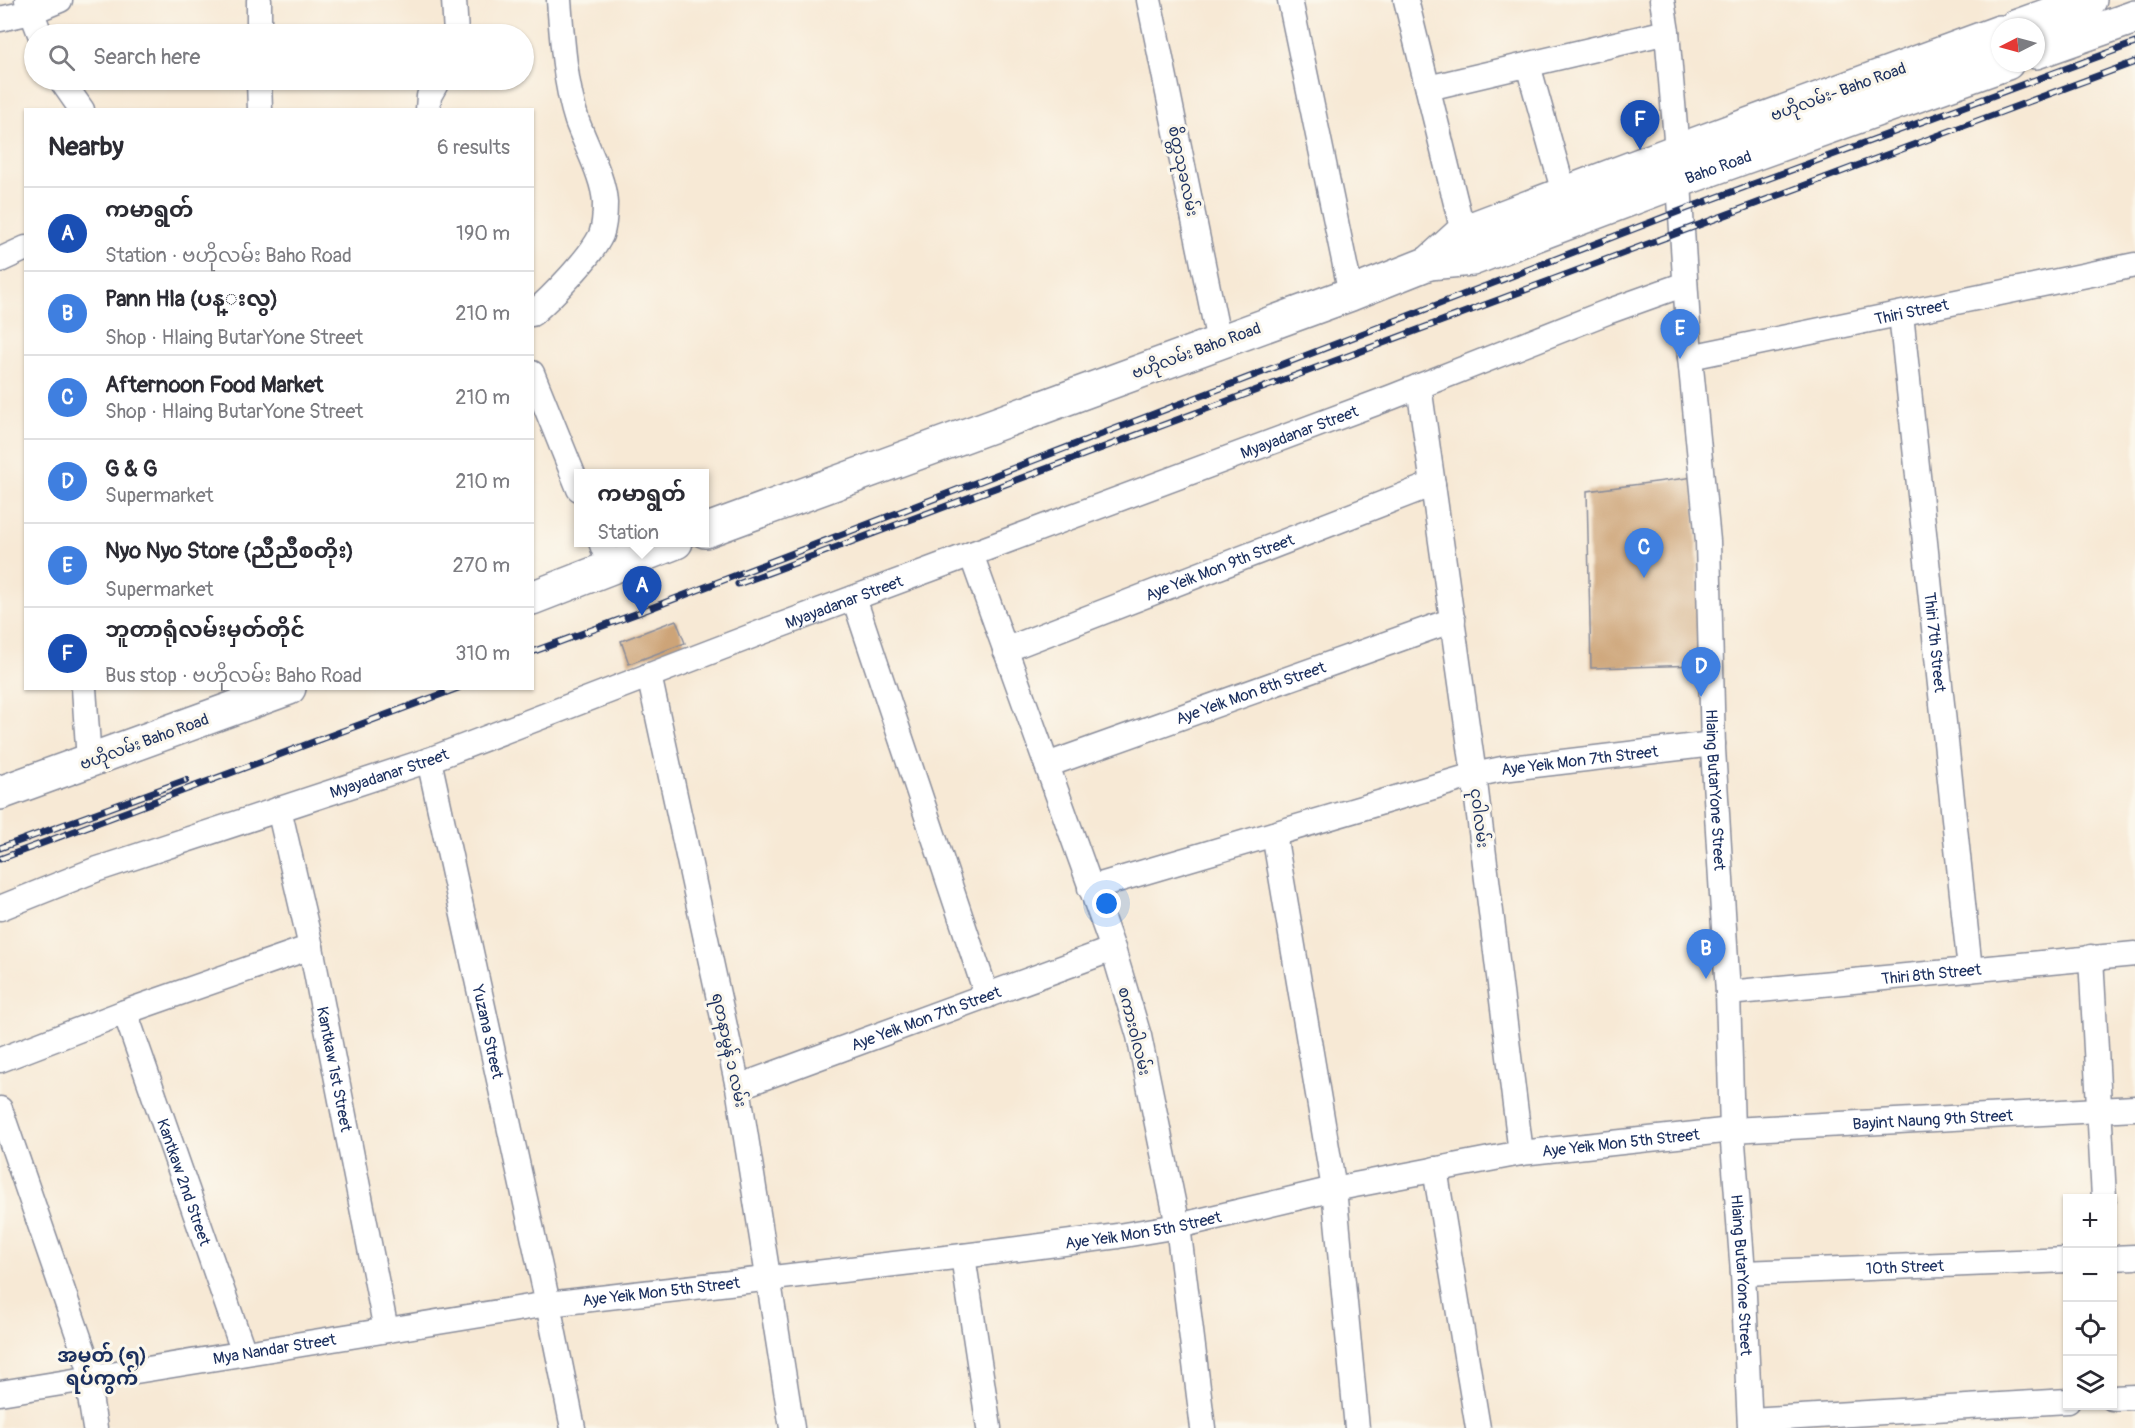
<!DOCTYPE html>
<html lang="en">
<head>
<meta charset="utf-8">
<style>
  :root { --surface:#fff; --page:#f7f7f7; --text:#2b2b33; --muted:#7c7c81; --line:#e1e1e2; --accent:#7c3aed }
  body { margin:0; font-family:Pangolin,"Noto Sans Myanmar",sans-serif; background:var(--page); color:var(--text) }
  .controls { position:absolute; right:18px; bottom:18px; display:grid; overflow:hidden; border-radius:0px; box-shadow:0 2px 4px #0004 }
  .controls button { width:54px; height:54px; display:grid; place-items:center; padding:0; border:0; border-bottom:2px solid var(--line); background:var(--surface); color:var(--text); font:30px sans-serif }
  .compass { position:absolute; left:1991px; top:18px; width:54px; height:54px; border-radius:50%; background:var(--surface); box-shadow:0 2px 4px #0004; rotate:264deg }
  .you { position:absolute; left:1107px; top:904px; width:21px; height:21px; margin:-15px; border:4px solid #fff; border-radius:50%; background:#1a73e8; box-shadow:0 0 0 9px #1a73e833 }
  .badge { display:grid; place-items:center; width:39px; height:39px; border-radius:50%; background:var(--accent); color:#fff; font-size:20px; font-weight:700 }
  .pin { position:absolute; translate:-50% -50px; filter:drop-shadow(0 2px 3px #0008) }
  .pin::after { content:''; position:absolute; top:32px; width:21px; height:18px; background:inherit; clip-path:polygon(0 0,100% 0,50% 100%) }
  .popup { position:absolute; left:574px; top:469px; width:135px; height:78px; box-sizing:border-box; display:grid; place-content:center; border-radius:0px; background:var(--surface); filter:drop-shadow(0 2px 4px #0005); font-size:20px; white-space:nowrap; color:var(--muted) }
  .popup b { font-size:22px; color:var(--text) }
  .popup::after { content:''; position:absolute; left:50%; top:100%; margin-left:-12px; border:12px solid transparent; border-top-color:var(--surface) }
  .list { margin:0; padding:0; list-style:none }
  h2 { display:flex; justify-content:space-between; align-items:center; height:78px; margin:0; padding:0 24px; font-size:26px }
  h2 small { font-size:20px; font-weight:400; color:var(--muted) }
  .list li { display:grid; grid-template-columns:39px 1fr auto; gap:18px; align-items:center; box-sizing:border-box; height:84px; padding:0 24px; border-top:2px solid var(--line) }
  .list b { display:block; font-size:22px; white-space:nowrap }
  .list p { margin:0; font-size:20px; white-space:nowrap; color:var(--muted) }
  .list em { font-size:20px; font-style:normal; color:var(--muted) }
  .icon { flex:none; width:33px; height:33px; fill:none; stroke:currentColor; stroke-width:2; stroke-linecap:round; stroke-linejoin:round }
  .map { position:relative; flex:none; width:2135px; height:1428px; overflow:hidden }
  .search { position:absolute; background:var(--surface); box-shadow:0 2px 4px #0004; left:24px; top:24px; width:510px; height:66px; display:flex; align-items:center; gap:15px; box-sizing:border-box; padding:0 21px; border-radius:33px; color:var(--muted); font-size:22px }
  .panel { position:absolute; background:var(--surface); box-shadow:0 2px 4px #0004; left:24px; top:108px; width:510px; height:582px; border-radius:0px }
  .map>svg:first-child { display:block }
  .building { fill:#cda478 }
  .lines { fill:none; stroke-linecap:round; stroke-linejoin:round }
  .street-casing { stroke:#898c9a; stroke-width:27 }
  .secondary-casing { stroke:#898c9a; stroke-width:36 }
  .street { stroke:#fff; stroke-width:24 }
  .secondary { stroke:#fff; stroke-width:33 }
  .rail-casing { stroke:#1b2f5e; stroke-width:7 }
  .rail { stroke:#fbf7ec; stroke-width:4.5; stroke-dasharray:14; stroke-linecap:butt }
  .labels { text-anchor:middle; stroke-width:6; stroke-linejoin:round; paint-order:stroke }
  .street-label { font-size:16px; fill:#1b2f5e; stroke:#fbf7ec }
  .quarter-label { font-size:20px; font-weight:bold; fill:#1b2f5e; stroke:#fbf7ec }
</style>
</head>
<body>
<div class="map">
<svg width="2135" height="1428" viewBox="0 0 2135 1428">
  <rect width="100%" height="100%" fill="#fbf7ec"/>
  <filter id="ink" filterUnits="userSpaceOnUse"><feTurbulence type="fractalNoise" baseFrequency=".0167" numOctaves="2"/><feDisplacementMap in="SourceGraphic" scale="12" xChannelSelector="R" yChannelSelector="G"/><feConvolveMatrix kernelMatrix="1 2 1 2 8 2 1 2 1" color-interpolation-filters="sRGB"/></filter>
  <filter id="wash" filterUnits="userSpaceOnUse"><feTurbulence type="fractalNoise" baseFrequency=".008" numOctaves="4" result="noise"/><feDisplacementMap in="SourceGraphic" scale="24" xChannelSelector="R" yChannelSelector="G"/><feGaussianBlur stdDeviation="1.35" result="paint"/><feColorMatrix in="noise" values="0 0 0 0 0 0 0 0 0 0 0 0 0 0 0 0 0 1.4 0 .05"/><feComposite in="paint" operator="in"/></filter>
  <g filter="url(#wash)">
    <rect width="100%" height="100%" fill="#f7e9d5"/>
    <g id="blocks">
      <g class="building">
        <polygon points="1694,477 1702,665 1591,668 1587,491"/>
        <polygon points="676,620 685,643 629,664 621,641"/>
      </g>
    </g>
  </g>
  <g filter="url(#ink)">
    <use href="#blocks" fill-opacity="0" stroke="#898c9a" stroke-width="1.5"/>
    <g class="lines">
      <g class="street-casing">
        <g id="street">
          <polyline points="27,0 40,34"/>
          <polyline points="259,0 259,34"/>
          <polyline points="454,0 456,34"/>
          <polyline points="1149,0 1219,342"/>
          <polyline points="1290,0 1351,294"/>
          <polyline points="1406,0 1463,232"/>
          <path id="s1" d="M1662,0L1667,32L1677,151L1690,357L1708,541L1713,749L1728,993L1732,1130L1743,1273L1750,1428"/>
          <polyline points="0,19 31,12 60,0"/>
          <polyline points="1528,65 1564,193"/>
          <polyline points="61,80 82,110"/>
          <polyline points="259,80 260,110"/>
          <polyline points="1428,88 1667,32"/>
          <polyline points="428,110 429,96 438,80"/>
          <polyline points="0,260 26,248"/>
          <path d="M532,314C551,298 591,257 601,235C604,227 605,212 605,203C604,178 586,146 577,121C565,84 562,39 559,0"/>
          <path id="s2" d="M1901,314L1970,970"/>
          <path id="s3" d="M1690,357L2135,265"/>
          <polyline points="532,373 579,489"/>
          <polyline points="1419,386 1474,775 1521,1153"/>
          <polyline points="601,542 611,569"/>
          <polyline points="971,554 1113,949 1139,1036 1178,1226 1203,1428"/>
          <polyline points="854,598 987,996"/>
          <path id="s4" d="M1005,650L1433,484"/>
          <polyline points="649,675 738,1087 792,1428"/>
          <polyline points="84,688 89,761"/>
          <path id="s5" d="M429,760L548,1304L573,1428"/>
          <path id="s6" d="M1047,765L1453,620"/>
          <path id="s7" d="M279,809L311,947L386,1330"/>
          <polyline points="1274,834 1334,1189 1357,1428"/>
          <path id="s8" d="M1090,888L1474,775L1502,769L1713,744"/>
          <path id="s9" d="M0,908L95,870L429,760L765,631L1392,397L1607,312L1685,284"/>
          <polyline points="2091,957 2104,1198"/>
          <path id="s10" d="M1728,993L2135,954"/>
          <path id="s11" d="M125,1012L244,1353"/>
          <polyline points="0,1060 125,1012 311,947"/>
          <path id="s12" d="M738,1087L1113,949"/>
          <polyline points="0,1109 93,1378"/>
          <polyline points="1435,1169 1478,1428"/>
          <polyline points="963,1256 989,1428"/>
          <polyline points="2112,1258 2135,1257"/>
          <path id="s13" d="M1743,1273L2068,1260"/>
          <polyline points="87,1378 95,1428"/>
          <path id="s14" d="M0,1393L548,1304L963,1256L1118,1236L1178,1226L1334,1189L1521,1153L1732,1130L2135,1108"/>
          <polyline points="2112,1398 2135,1397"/>
          <polyline points="1750,1420 2068,1401"/>
        </g>
      </g>
      <g class="secondary-casing">
        <g id="secondary">
          <polyline points="2015,27 2090,0"/>
          <polyline points="2036,52 2135,17"/>
          <path id="s15" d="M1429,263L1472,259L1678,181L2007,63"/>
          <polyline points="705,531 1351,294 1429,263 1463,232 1677,151 2000,32"/>
          <polyline points="532,598 676,542"/>
          <polyline points="0,793 289,688"/>
        </g>
      </g>
      <use href="#street" class="street"/>
      <use href="#secondary" class="secondary"/>
      <g class="rail-casing">
        <g id="rail">
          <polyline points="738,584 2135,62"/>
          <polyline points="532,652 638,613 1680,211 2135,43"/>
          <polyline points="0,848 186,780"/>
          <polyline points="0,859 458,688"/>
        </g>
      </g>
      <use href="#rail" class="rail"/>
    </g>
  </g>
  <g class="labels">
    <g class="street-label">
      <text transform="translate(1838 91) rotate(-20)" y="6">ဗဟိုလမ်း- Baho Road</text>
      <text dy="6" stroke="none"><textPath href="#s15" startOffset="306">Baho Road</textPath></text>
      <text transform="translate(1184 171) rotate(78)" y="6">စိတ္တသုခလမ်း</text>
      <text dy="6" stroke="none"><textPath href="#s3" startOffset="226">Thiri Street</textPath></text>
      <text transform="translate(1196 350) rotate(-20)" y="6">ဗဟိုလမ်း Baho Road</text>
      <text dy="6" stroke="none"><textPath href="#s9" startOffset="1384">Myayadanar Street</textPath></text>
      <text dy="6" stroke="none"><textPath href="#s4" startOffset="230">Aye Yeik Mon 9th Street</textPath></text>
      <text dy="6" stroke="none"><textPath href="#s9" startOffset="898">Myayadanar Street</textPath></text>
      <text dy="6" stroke="none"><textPath href="#s2" startOffset="330">Thiri 7th Street</textPath></text>
      <text dy="6" stroke="none"><textPath href="#s6" startOffset="216">Aye Yeik Mon 8th Street</textPath></text>
      <text transform="translate(144 741) rotate(-20)" y="6">ဗဟိုလမ်း Baho Road</text>
      <text dy="6" stroke="none"><textPath href="#s8" startOffset="507">Aye Yeik Mon 7th Street</textPath></text>
      <text dy="6" stroke="none"><textPath href="#s9" startOffset="412">Myayadanar Street</textPath></text>
      <text dy="6" stroke="none"><textPath href="#s1" startOffset="792">Hlaing ButarYone Street</textPath></text>
      <text transform="translate(1480 818) rotate(83)" y="6">ငုဝါလမ်း</text>
      <text dy="6" stroke="none"><textPath href="#s10" startOffset="204">Thiri 8th Street</textPath></text>
      <text dy="6" stroke="none"><textPath href="#s12" startOffset="200">Aye Yeik Mon 7th Street</textPath></text>
      <text transform="translate(1135 1031) rotate(76)" y="6">စကား၀ါလမ်း</text>
      <text dy="6" stroke="none"><textPath href="#s5" startOffset="278">Yuzana Street</textPath></text>
      <text transform="translate(730 1050) rotate(78)" y="6">ရတနာမွန် ၁ လမ်း</text>
      <text dy="6" stroke="none"><textPath href="#s7" startOffset="266">Kantkaw 1st Street</textPath></text>
      <text dy="6" stroke="none"><textPath href="#s14" startOffset="1954">Bayint Naung 9th Street</textPath></text>
      <text dy="6" stroke="none"><textPath href="#s14" startOffset="1641">Aye Yeik Mon 5th Street</textPath></text>
      <text dy="6" stroke="none"><textPath href="#s11" startOffset="180">Kantkaw 2nd Street</textPath></text>
      <text dy="6" stroke="none"><textPath href="#s14" startOffset="1155">Aye Yeik Mon 5th Street</textPath></text>
      <text dy="6" stroke="none"><textPath href="#s13" startOffset="162">10th Street</textPath></text>
      <text dy="6" stroke="none"><textPath href="#s1" startOffset="1278">Hlaing ButarYone Street</textPath></text>
      <text dy="6" stroke="none"><textPath href="#s14" startOffset="669">Aye Yeik Mon 5th Street</textPath></text>
      <text dy="6" stroke="none"><textPath href="#s14" startOffset="278">Mya Nandar Street</textPath></text>
    </g>
    <g class="quarter-label">
      <text x="102" y="1362">အမှတ် (၅)<tspan x="102" dy="23">ရပ်ကွက်</tspan></text>
    </g>
  </g>
</svg>
<div class="controls">
<button>+</button>
<button>−</button>
<button><svg class="icon" aria-label="locate" viewBox="0 0 24 24"><circle cx="12" cy="12" r="6"/><path d="M12 2v4M12 18v4M2 12h4M18 12h4"/></svg></button>
<button><svg class="icon" aria-label="layers" viewBox="0 0 24 24"><path d="M12 4l9 5-9 5-9-5zM3 14l9 5 9-5"/></svg></button>
</div>
<svg class="compass" viewBox="-18 -18 36 36"><path d="M0-13l5 13h-10z" fill="#e53935"/><path d="M0 13l5-13h-10z" fill="#7c7c81"/></svg>
<div class="you"></div>
<div class="pin badge" style="left:642px;top:616px;background:#1a4fb4">A</div>
<div class="popup"><b>ကမာရွတ်</b>Station</div>
<div class="pin badge" style="left:1706px;top:979px;background:#3f7fe0">B</div>
<div class="pin badge" style="left:1644px;top:578px;background:#3f7fe0">C</div>
<div class="pin badge" style="left:1701px;top:697px;background:#3f7fe0">D</div>
<div class="pin badge" style="left:1680px;top:359px;background:#3f7fe0">E</div>
<div class="pin badge" style="left:1640px;top:150px;background:#1a4fb4">F</div>
<div class="search"><svg class="icon" aria-label="search" viewBox="0 0 24 24"><circle cx="10" cy="10" r="6"/><path d="M15 15l6 6"/></svg>Search here</div>
<section class="panel">
<h2>Nearby<small>6 results</small></h2>
<ul class="list">
<li><span class="badge" style="background:#1a4fb4">A</span><div><b>ကမာရွတ်</b><p>Station · ဗဟိုလမ်း Baho Road</p></div><em>190 m</em></li>
<li><span class="badge" style="background:#3f7fe0">B</span><div><b>Pann Hla (ပန္းလွ)</b><p>Shop · Hlaing ButarYone Street</p></div><em>210 m</em></li>
<li><span class="badge" style="background:#3f7fe0">C</span><div><b>Afternoon Food Market</b><p>Shop · Hlaing ButarYone Street</p></div><em>210 m</em></li>
<li><span class="badge" style="background:#3f7fe0">D</span><div><b>G &amp; G</b><p>Supermarket</p></div><em>210 m</em></li>
<li><span class="badge" style="background:#3f7fe0">E</span><div><b>Nyo Nyo Store (ညိဳညိဳစတိုး)</b><p>Supermarket</p></div><em>270 m</em></li>
<li><span class="badge" style="background:#1a4fb4">F</span><div><b>ဘူတာရုံလမ်းမှတ်တိုင်</b><p>Bus stop · ဗဟိုလမ်း Baho Road</p></div><em>310 m</em></li>
</ul>
</section>
</div>
</body>
</html>
